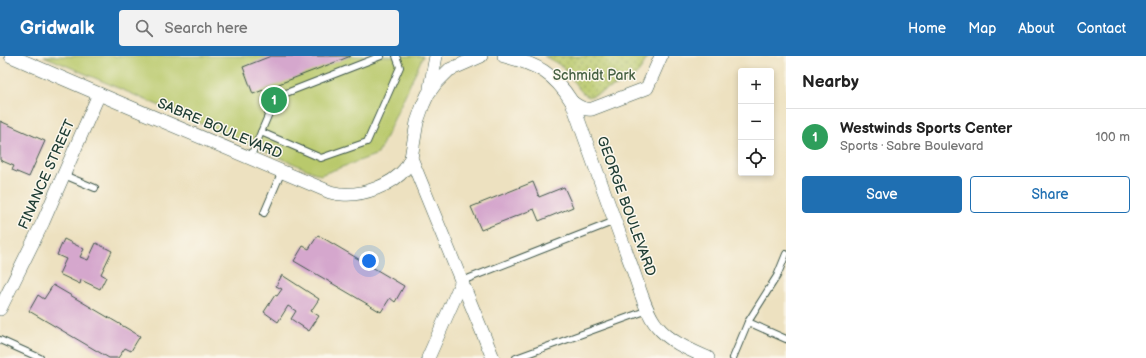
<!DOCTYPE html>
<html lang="en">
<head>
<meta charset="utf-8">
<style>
  :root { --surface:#fff; --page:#f2f2f2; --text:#222; --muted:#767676; --line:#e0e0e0; --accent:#1f6fb2 }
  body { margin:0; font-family:"Balsamiq Sans",sans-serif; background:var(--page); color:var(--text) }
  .controls { position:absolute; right:12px; top:12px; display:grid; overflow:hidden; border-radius:4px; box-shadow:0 2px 6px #0003 }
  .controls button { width:36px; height:36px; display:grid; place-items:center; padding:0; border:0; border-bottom:1px solid var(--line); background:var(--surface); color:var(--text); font:20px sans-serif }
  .you { position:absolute; left:369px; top:205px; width:14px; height:14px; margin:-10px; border:3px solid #fff; border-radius:50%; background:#1a73e8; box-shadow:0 0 0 6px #1a73e833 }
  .badge { display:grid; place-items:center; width:26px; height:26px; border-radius:50%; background:var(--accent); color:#fff; font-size:13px; font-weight:700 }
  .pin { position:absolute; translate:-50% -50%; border:2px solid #fff; box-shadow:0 1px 4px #0006 }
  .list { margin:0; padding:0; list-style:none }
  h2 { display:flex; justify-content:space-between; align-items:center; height:52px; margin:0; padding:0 16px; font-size:17px }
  h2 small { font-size:13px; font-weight:400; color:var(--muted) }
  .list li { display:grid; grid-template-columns:26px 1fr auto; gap:12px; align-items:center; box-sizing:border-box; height:56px; padding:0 16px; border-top:1px solid var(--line) }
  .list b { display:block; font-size:15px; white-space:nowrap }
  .list p { margin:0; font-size:13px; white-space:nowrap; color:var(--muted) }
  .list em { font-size:13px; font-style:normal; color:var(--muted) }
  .actions { display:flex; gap:8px; padding:12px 16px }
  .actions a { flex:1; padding:9px 0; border:1px solid var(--accent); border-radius:4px; text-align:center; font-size:14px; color:var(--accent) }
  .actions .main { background:var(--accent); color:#fff }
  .icon { flex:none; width:22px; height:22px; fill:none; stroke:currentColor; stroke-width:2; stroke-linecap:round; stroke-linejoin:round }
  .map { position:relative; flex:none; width:786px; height:302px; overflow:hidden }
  header { display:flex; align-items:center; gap:24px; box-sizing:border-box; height:56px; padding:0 20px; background:var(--accent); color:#fff }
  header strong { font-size:19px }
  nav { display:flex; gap:22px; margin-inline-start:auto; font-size:14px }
  .search { width:280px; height:36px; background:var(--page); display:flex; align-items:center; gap:10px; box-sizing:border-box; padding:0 14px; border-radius:4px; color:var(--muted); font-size:15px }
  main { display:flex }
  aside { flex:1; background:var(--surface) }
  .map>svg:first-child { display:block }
  .grass { fill:#b9c96c; stroke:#6c8350 }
  .park { fill:url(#park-dots); stroke:#6c8350 }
  .building { fill:#d5a7cd }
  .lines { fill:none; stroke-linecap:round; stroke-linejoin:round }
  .service-casing { stroke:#3e5649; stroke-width:8 }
  .minor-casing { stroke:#3e5649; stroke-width:14 }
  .service { stroke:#fff; stroke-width:6 }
  .minor { stroke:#fff; stroke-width:13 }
  .labels { text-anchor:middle; stroke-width:3; stroke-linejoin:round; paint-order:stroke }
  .park-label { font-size:14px; fill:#466042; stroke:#fbf7ec }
  .street-label { font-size:14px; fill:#1f3d34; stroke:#fbf7ec }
</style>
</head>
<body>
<header>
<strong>Gridwalk</strong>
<div class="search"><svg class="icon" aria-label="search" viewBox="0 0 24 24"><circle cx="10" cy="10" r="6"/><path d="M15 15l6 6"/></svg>Search here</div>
<nav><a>Home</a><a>Map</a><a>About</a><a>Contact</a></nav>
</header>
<main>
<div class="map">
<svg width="786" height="302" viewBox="0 0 786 302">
  <defs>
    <pattern id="park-dots" width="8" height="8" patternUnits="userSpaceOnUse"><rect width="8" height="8" fill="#b9c96c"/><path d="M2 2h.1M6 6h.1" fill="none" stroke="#96a45a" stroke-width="1.8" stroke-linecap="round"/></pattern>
  </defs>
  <rect width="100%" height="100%" fill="#fbf7ec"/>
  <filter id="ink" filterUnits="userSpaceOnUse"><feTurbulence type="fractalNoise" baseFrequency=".025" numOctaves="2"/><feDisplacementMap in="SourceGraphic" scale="8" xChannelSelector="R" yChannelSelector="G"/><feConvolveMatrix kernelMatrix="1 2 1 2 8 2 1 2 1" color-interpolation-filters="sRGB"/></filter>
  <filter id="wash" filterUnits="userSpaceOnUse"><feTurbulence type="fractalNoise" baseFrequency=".012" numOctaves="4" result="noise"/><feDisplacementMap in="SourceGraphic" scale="16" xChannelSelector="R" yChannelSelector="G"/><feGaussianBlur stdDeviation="0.9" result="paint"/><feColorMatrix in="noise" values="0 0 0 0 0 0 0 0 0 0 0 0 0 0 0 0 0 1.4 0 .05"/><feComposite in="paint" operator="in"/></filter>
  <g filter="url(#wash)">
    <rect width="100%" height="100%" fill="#ede1c0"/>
    <polygon class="grass" points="44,0 423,0 378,98 320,119"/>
    <path class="park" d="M544,0H647C643,11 639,19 628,25L589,41C579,37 573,23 566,15C560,8 551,4 544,0Z"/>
    <g id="blocks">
      <g class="building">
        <polygon points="271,0 351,0 253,38 243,11"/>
        <polygon points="0,65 45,85 29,121 12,114 14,110 0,104"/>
        <polygon points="533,126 539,141 564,131 573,151 539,165 534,153 481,174 471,151"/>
        <polygon points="318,179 404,230 395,246 390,242 381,256 294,205 303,190 309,193"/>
        <polygon points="64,183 84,193 80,201 88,204 96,187 112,195 101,218 106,221 100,233 81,224 80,228 59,218 66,203 57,199"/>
        <polygon points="282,219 319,243 311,255 319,260 309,275 291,263 296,255 288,250 278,266 264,256 275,239 277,240 282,233 276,230"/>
        <polygon points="53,229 140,280 131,295 125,292 118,302 109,302 29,255 38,239 44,243"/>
      </g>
    </g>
  </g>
  <g filter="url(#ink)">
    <use href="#blocks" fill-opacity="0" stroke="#3e5649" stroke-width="1"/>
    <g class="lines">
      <g class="service-casing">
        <g id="service">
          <polyline points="261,76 321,102 367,86 400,11 396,0"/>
          <polyline points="250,102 276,41 381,0"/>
          <polyline points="64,119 95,132"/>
          <polyline points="264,157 282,115"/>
          <polyline points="462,225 615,165"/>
          <polyline points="748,266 786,283"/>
          <polyline points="0,284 40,302"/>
          <polyline points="516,302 648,254"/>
          <polyline points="733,302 748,266 777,220 786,198"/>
        </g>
      </g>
      <g class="minor-casing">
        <g id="minor">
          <path d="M11,0L99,38L330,136C334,137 338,138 342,138C363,140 392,129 405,113C407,110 409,106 411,102"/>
          <polyline points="481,0 449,14 436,27 428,38 423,49 417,66 411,102 493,302"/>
          <path d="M504,0C537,8 554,17 572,46C591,99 610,153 630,206C637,224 645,256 657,270C670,286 690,294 708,302"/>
          <polyline points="430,32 436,0"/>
          <path d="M572,46C579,51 584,54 592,53L647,32L661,0"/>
          <polyline points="0,253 43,166 99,38"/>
          <polyline points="428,302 462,225"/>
        </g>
      </g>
      <use href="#service" class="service"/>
      <use href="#minor" class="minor"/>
    </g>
  </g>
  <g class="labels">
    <g class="park-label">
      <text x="594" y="24">Schmidt Park</text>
    </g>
    <g class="street-label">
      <text transform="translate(220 72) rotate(23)" y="5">SABRE BOULEVARD</text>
      <text transform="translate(46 118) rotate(-66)" y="5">FINANCE STREET</text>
      <text transform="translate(627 150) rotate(70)" y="5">GEORGE BOULEVARD</text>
    </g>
  </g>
</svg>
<div class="controls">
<button>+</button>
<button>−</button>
<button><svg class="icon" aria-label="locate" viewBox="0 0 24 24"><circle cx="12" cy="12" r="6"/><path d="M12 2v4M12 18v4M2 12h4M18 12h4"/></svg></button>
</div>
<div class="you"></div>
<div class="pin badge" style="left:274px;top:44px;background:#2e9e5b">1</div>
</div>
<aside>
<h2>Nearby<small></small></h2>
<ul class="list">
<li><span class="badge" style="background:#2e9e5b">1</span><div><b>Westwinds Sports Center</b><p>Sports · Sabre Boulevard</p></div><em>100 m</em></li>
</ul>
<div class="actions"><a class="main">Save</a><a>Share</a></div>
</aside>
</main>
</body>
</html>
